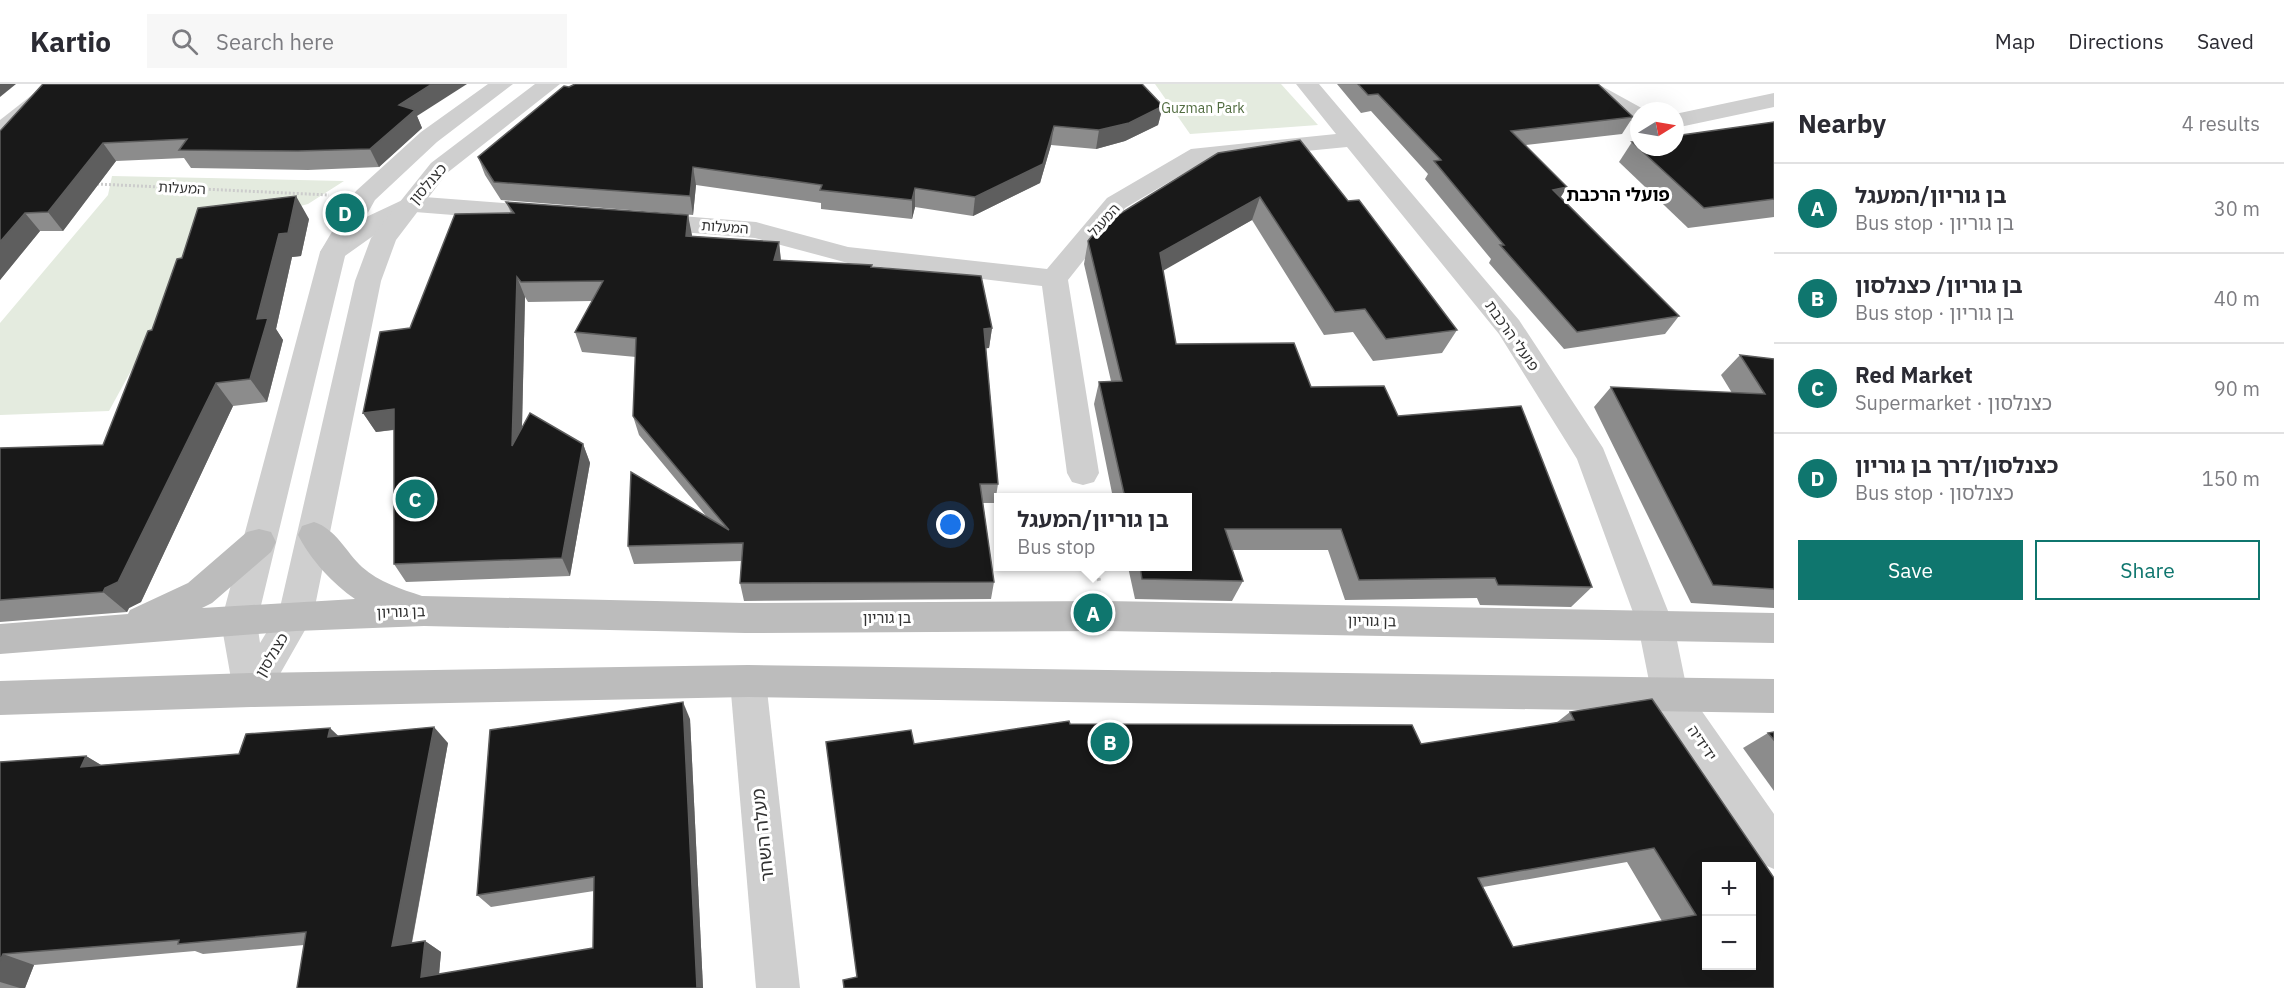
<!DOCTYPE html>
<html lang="en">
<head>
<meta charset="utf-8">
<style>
  :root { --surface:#fff; --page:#f7f7f7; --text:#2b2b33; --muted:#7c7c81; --line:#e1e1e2; --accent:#0f766e }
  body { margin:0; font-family:"IBM Plex Sans","Noto Sans Hebrew",sans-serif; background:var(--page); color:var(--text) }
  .controls { position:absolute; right:18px; bottom:18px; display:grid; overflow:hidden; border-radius:0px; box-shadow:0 6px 24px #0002 }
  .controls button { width:54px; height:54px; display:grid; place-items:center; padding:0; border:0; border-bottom:2px solid var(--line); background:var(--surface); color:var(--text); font:30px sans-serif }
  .compass { position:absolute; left:1630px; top:18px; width:54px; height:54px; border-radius:50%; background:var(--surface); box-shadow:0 6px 24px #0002; rotate:79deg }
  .you { position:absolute; left:951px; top:441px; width:21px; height:21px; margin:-15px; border:4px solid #fff; border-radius:50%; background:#1a73e8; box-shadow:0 0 0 9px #1a73e833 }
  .badge { display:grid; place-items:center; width:39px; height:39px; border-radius:50%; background:var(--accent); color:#fff; font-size:20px; font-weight:700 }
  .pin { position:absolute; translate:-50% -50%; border:3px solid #fff; box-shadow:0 2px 6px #0006 }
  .popup { position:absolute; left:994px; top:409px; width:198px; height:78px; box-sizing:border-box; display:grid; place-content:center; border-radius:0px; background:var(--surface); filter:drop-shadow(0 2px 4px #0005); font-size:20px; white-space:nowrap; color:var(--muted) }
  .popup b { font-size:22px; color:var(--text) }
  .popup::after { content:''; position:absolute; left:50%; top:100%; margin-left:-12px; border:12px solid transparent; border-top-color:var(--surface) }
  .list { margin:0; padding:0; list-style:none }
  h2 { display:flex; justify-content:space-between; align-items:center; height:78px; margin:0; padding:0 24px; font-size:26px }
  h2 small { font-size:20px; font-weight:400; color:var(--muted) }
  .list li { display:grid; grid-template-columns:39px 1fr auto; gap:18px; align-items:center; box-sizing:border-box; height:90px; padding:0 24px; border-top:2px solid var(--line) }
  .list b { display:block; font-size:22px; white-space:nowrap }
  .list p { margin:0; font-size:20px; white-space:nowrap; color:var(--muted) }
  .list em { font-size:20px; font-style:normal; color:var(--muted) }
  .actions { display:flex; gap:12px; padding:18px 24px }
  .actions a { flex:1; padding:14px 0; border:2px solid var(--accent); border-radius:0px; text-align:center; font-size:21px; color:var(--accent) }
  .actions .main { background:var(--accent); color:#fff }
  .icon { flex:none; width:33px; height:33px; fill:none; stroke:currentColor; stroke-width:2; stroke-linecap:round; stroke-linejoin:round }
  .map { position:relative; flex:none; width:1774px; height:904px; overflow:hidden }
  header { display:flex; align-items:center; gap:36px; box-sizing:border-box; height:84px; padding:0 30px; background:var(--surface); border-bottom:2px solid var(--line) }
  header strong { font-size:28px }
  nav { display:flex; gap:33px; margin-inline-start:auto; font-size:21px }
  .search { width:420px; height:54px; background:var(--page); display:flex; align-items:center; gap:15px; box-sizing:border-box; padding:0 21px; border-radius:0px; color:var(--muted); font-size:22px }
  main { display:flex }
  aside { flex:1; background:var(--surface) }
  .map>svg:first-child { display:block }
  .green { fill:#e4ebdf }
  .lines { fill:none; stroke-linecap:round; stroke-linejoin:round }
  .path-far1 { stroke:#ccc; stroke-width:3; stroke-dasharray:2 2; stroke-linecap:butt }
  .path { stroke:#ccc; stroke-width:4; stroke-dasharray:3 3; stroke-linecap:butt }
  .minor { fill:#cfcfcf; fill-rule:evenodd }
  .tertiary { fill:#cfcfcf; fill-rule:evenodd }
  .secondary { fill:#bcbcbc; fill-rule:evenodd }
  .wall { fill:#8c8c8c; fill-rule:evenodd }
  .shaded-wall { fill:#5e5e5e }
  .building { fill:#191919; stroke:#5e5e5e; stroke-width:1.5; fill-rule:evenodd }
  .labels { text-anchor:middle; stroke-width:6; stroke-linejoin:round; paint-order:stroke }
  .far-park-label { font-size:14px; fill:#526d41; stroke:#fff }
  .far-street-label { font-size:14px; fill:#323232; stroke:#fff }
  .street-label { font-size:15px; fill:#323232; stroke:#fff }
  .far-district-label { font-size:18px; font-weight:bold; fill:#000; stroke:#fff }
  .near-street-label { font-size:18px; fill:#323232; stroke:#fff }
</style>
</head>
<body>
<header>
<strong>Kartio</strong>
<div class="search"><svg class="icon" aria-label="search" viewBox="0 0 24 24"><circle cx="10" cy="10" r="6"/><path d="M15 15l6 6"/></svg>Search here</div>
<nav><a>Map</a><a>Directions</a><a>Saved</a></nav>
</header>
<main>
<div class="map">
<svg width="1774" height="904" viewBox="0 0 1774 904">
  <rect width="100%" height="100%" fill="#fff"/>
  <g class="green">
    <polygon points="1155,0 1281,0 1318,41 1190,50"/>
    <polygon points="112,92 344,97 308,120 208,146 109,327 0,331 0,239 108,111"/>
  </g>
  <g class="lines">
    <polyline class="path-far1" points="97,100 329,111"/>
    <polyline class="path" points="1097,482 1099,497"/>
    <g class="minor">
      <polygon points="46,0 71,0 8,52 0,54 0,36"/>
      <polygon points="1296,0 1319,0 1519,236 1603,364 1674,542 1687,606 1774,730 1774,785 1760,779 1657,624 1652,612 1638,542 1577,375 1499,250 1347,63 1205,77 1125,124 1068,196 1099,389 1094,398 1083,401 1072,398 1067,389 1042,202 848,179 755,154 644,145 635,143 631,137 635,131 644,129 756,138 848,163 1047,185 1107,114 1191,65 1336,50"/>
      <polygon points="1571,0 1598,0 1647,27 1639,27 1639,39 1631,37 1574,5"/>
      <polygon points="1774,9 1774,23 1675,44 1675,30"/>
      <polygon points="411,112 554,123 563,126 567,131 563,136 554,139 415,128 380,147 342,174 333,176 324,174 320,168 324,162 362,135"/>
      <polygon points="748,581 761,585 766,597 800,904 756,904 730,597 735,585"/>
    </g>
    <polygon class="tertiary" points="488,0 513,0 437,58 375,116 346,168 257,538 260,559 279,528 355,197 371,154 431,79 535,0 560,0 447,89 396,156 381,197 313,532 264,618 251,623 238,618 233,606 221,538 320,168 356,107 421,48"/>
    <g class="secondary">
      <path d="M314,438C336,445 346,468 362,483C379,498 401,505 422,512L745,519L1105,517L1774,529V559L1105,547L745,549L424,542L296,547L0,570V540L128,530L130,526L188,499L247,448L259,445L271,448L276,458L271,468L212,519L202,524L355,515C333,500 310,475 298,451L302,442Z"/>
      <polygon points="748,581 1774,595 1774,629 748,613 251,623 0,631 0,597 251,589"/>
    </g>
  </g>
  <g class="wall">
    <polygon points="1337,0 1598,0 1633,33 1622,50 1526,61 1561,113 1679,232 1665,250 1564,265 1489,179 1491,175 1425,95 1428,90 1371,27 1361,29"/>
    <polygon points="569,3 1163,22 1158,41 1125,57 1096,65 1051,61 1040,99 973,132 915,123 912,135 821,125 821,119 696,101 693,131 501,116 485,91 478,73"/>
    <polygon points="417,32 422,44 379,83 308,86 191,84 184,74 116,77 63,147 40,147 0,196 0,47"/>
    <polygon points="1774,38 1774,133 1688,144 1619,78 1632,58"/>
    <polygon points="1218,69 1348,117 1457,246 1442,269 1373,277 1353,248 1324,251 1252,136 1163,186 1176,260 1311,303 1398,332 1592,503 1571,523 1480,521 1477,514 1345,516 1328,466 1232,466 1243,497 1232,517 1135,515 1128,483 1188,483 1188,414 1113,414 1094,320 1099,298 1111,297 1084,180 1088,157"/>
    <polygon points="506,118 692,152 779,158 781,176 872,183 992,244 989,264 986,264 998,400 995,419 983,419 994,498 991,515 744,517 740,499 742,477 634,480 628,462 707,433 639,351 633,332 636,273 582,268 575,248 592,217 528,218 525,213 522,345 583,360 590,379 570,492 406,498 394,480 394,346 376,348 363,329 511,129"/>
    <polygon points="309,135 301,172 292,173 276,245 283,256 267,318 233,322 141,518 129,524 127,528 0,538 0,364 103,361 182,174"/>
    <polygon points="1740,271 1774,275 1774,524 1691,519 1594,323 1611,303 1732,309 1721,291"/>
    <path d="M1570,628L1774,904L857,893L914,660L1070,640L1421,660L1556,639ZM1627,778L1662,837L1513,863L1483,803Z"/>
    <polygon points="690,635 703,904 297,904 304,861 203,870 195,867 34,881 25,904 0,904 0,678 86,672 101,681 239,670 339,652 448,659 412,859 425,857 441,868 439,890 593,864 594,807 491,823 477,811"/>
    <polygon points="1774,648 1774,707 1743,664 1768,649"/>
  </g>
  <g class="shaded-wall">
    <polygon points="0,0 16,0 0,13"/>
    <polygon points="432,0 467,0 417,32 422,44 379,83 370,65 399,21"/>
    <polygon points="1163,22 1158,41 1125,57 1096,65 1099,46"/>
    <polygon points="1054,42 1051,61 1040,99 973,132 975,113"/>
    <polygon points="103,59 116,77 63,147 48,128"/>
    <polygon points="693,83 696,101 693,131 690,112"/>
    <polygon points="1567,103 1556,121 1553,106"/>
    <polygon points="915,104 915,123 912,135 912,116"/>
    <polygon points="296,112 309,135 301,172 292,173 276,245 283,256 267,318 250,295 257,235 279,150"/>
    <polygon points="1260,113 1252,136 1154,192 1160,169"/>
    <polygon points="25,129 40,147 0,196 0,158"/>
    <polygon points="688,131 692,151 690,172 686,152"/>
    <polygon points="779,158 781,179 774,176"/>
    <polygon points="517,193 525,213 521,381 512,362"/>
    <polygon points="992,244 989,264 982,265 984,245"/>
    <polygon points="216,299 233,322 141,518 129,524 127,528 103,508"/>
    <polygon points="394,325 406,344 376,348 363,329"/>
    <polygon points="583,360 590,379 570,492 562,474"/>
    <polygon points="683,618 690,635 703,904 697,904"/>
    <polygon points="434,643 448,659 409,873 392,862"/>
    <polygon points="330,644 347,660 328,653"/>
    <polygon points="86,672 111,687 81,683"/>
    <polygon points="425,857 441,868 438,902 421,893"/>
    <polygon points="3,870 34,881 25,904 20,904 0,898 0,877"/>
  </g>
  <g class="building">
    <polygon points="43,0 432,0 399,21 415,26 370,65 298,67 179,66 187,55 103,59 48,128 25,129 0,158 0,47"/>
    <polygon points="575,0 1142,0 1163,22 1129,39 1099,46 1054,42 1043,80 975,113 915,104 912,116 820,106 822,101 693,83 690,112 494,98 478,73 564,2 569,3"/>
    <polygon points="1358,0 1598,0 1633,33 1511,47 1567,103 1553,106 1679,232 1577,248 1500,161 1504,161 1434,77 1441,76 1378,10 1368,11"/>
    <polygon points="1774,38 1774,115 1704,124 1632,58 1639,58 1639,63 1675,63 1675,52"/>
    <polygon points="1300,56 1348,117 1359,116 1457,246 1386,255 1365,225 1335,228 1260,113 1160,169 1176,260 1294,259 1311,303 1384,302 1398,332 1521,322 1592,503 1498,501 1495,494 1359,496 1341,445 1225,445 1243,497 1142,495 1140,483 1188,483 1188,414 1125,414 1099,298 1122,297 1088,157 1100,142 1218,69"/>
    <polygon points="296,112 288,149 279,150 257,235 268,234 250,295 216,299 118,498 105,504 103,508 0,516 0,364 103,361 148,247 152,246 177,175 182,174 198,124"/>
    <polygon points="506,118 688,131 686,152 779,158 774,176 872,181 871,183 981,192 992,244 984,245 998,400 980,400 994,498 740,499 743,459 628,462 631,388 729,446 633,332 636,254 575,248 603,197 521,198 517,193 512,362 530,329 583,360 562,474 394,480 394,325 363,329 380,248 410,244 455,130 514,129"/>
    <polygon points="1740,271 1774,275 1774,505 1713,501 1611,303 1765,310"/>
    <path d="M1652,615L1774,794V904H844L843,896L857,893L826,658L911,646L914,660L1069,637L1070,640L1412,641L1421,660L1574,636L1570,628ZM1654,764L1696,831L1513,863L1478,794ZM1707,783H1752V882H1707Z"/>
    <polygon points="683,618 697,904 297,904 306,848 178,860 179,856 3,870 0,877 0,678 86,672 81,683 239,670 246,650 330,644 328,653 434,643 392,862 425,857 421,893 593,864 594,793 477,811 490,646"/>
    <polygon points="1774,648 1774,656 1768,649"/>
  </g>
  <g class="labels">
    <g class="far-park-label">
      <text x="1203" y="29">Guzman Park</text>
    </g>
    <g class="far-street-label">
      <text transform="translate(182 104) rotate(3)" y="5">המעלות</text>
      <text transform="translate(1104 136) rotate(-48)" y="5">המעגל</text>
      <text transform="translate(725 143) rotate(4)" y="5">המעלות</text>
    </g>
    <g class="street-label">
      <text transform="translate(428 100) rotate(-49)" y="5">כצנלסון</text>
      <text transform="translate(1512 252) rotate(55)" y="5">פועלי הרכבת</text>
      <text transform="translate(401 528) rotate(-2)" y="5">בן גוריון</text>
      <text x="887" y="539">בן גוריון</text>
      <text transform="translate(1372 537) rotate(1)" y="5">בן גוריון</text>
      <text transform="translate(272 571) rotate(-59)" y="5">כצנלסון</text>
      <text transform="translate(1702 659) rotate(56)" y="5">ידידיה</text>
    </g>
    <g class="far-district-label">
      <text x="1618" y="117">פועלי הרכבת</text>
    </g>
    <g class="near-street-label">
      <text transform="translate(763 751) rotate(-96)" y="6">מעלה השחר</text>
    </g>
  </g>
</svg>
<div class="controls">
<button>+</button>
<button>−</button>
</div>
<svg class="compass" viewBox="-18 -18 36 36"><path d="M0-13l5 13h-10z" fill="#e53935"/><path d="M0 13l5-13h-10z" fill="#7c7c81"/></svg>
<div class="you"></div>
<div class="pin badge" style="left:1093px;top:529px">A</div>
<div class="popup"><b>בן גוריון/המעגל</b>Bus stop</div>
<div class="pin badge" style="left:1110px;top:658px">B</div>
<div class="pin badge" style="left:415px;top:415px">C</div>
<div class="pin badge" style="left:345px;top:129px">D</div>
</div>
<aside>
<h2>Nearby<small>4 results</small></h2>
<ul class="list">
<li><span class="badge">A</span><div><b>בן גוריון/המעגל</b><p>Bus stop · בן גוריון</p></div><em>30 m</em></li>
<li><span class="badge">B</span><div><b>בן גוריון/ כצנלסון</b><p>Bus stop · בן גוריון</p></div><em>40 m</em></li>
<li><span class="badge">C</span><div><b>Red Market</b><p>Supermarket · כצנלסון</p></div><em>90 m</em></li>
<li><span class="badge">D</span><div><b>כצנלסון/דרך בן גוריון</b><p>Bus stop · כצנלסון</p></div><em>150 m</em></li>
</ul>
<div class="actions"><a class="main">Save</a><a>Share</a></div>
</aside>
</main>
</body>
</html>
